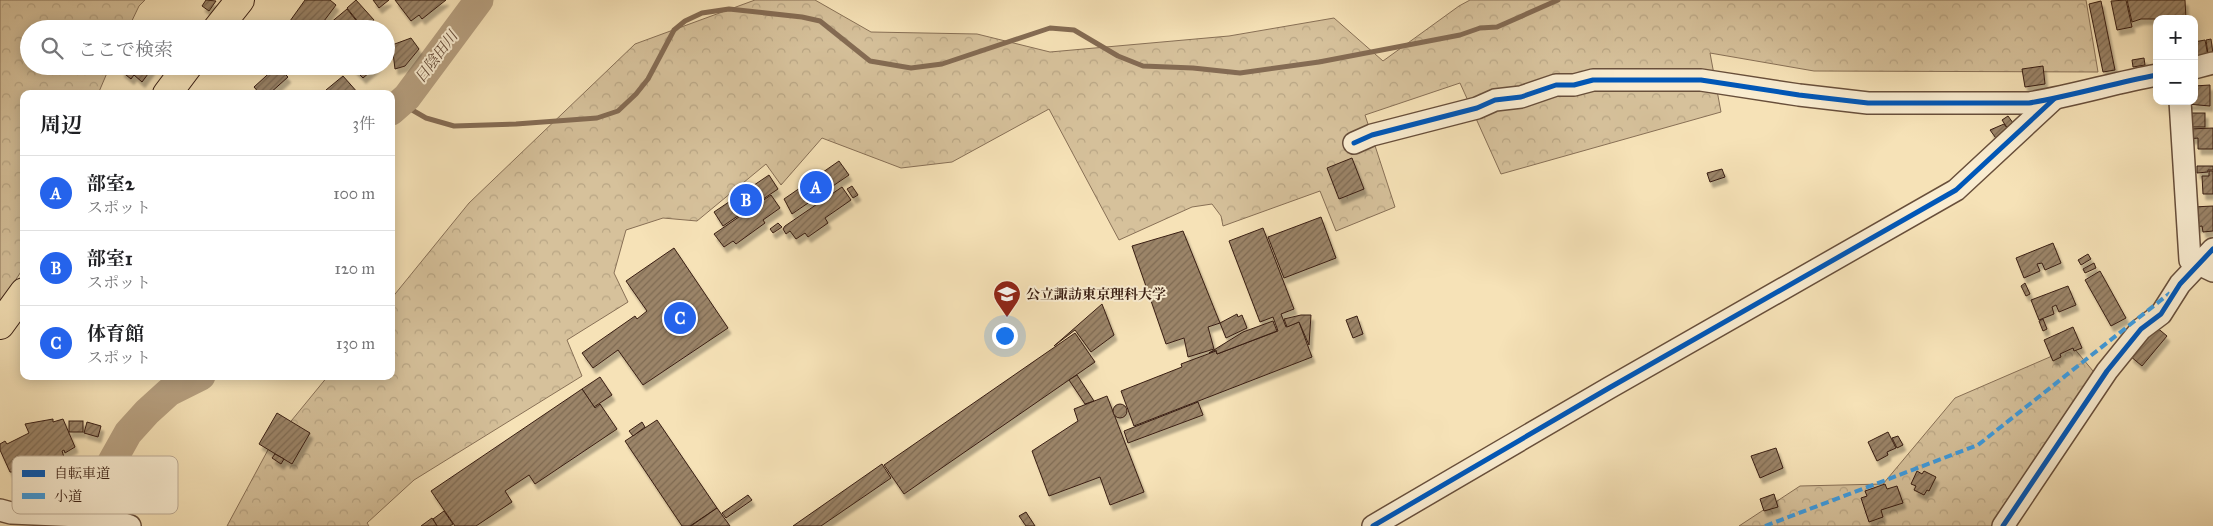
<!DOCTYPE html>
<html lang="ja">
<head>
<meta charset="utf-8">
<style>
  :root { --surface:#fff; --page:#f2f2f2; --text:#202124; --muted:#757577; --line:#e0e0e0; --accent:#2563eb }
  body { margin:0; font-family:"IM FELL Great Primer","Noto Serif JP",serif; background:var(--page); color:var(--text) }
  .controls { position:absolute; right:15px; top:15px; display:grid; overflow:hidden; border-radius:10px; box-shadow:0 2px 12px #0003 }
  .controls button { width:45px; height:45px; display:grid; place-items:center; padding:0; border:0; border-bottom:1px solid var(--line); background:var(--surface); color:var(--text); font:25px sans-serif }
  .you { position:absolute; left:1004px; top:335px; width:18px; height:18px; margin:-12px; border:4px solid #fff; border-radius:50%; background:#1a73e8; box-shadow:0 0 0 8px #1a73e833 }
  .badge { display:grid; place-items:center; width:32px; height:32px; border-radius:50%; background:var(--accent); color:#fff; font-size:16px; font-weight:700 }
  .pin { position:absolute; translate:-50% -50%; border:2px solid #fff; box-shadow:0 1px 5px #0006 }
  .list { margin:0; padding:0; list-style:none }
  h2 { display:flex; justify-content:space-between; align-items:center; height:65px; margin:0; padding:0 20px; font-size:21px }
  h2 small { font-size:16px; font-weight:400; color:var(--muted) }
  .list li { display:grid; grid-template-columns:32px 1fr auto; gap:15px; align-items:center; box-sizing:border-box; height:75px; padding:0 20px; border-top:1px solid var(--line) }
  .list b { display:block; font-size:19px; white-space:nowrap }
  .list p { margin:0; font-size:16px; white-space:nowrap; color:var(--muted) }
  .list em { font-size:16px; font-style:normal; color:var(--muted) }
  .icon { flex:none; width:28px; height:28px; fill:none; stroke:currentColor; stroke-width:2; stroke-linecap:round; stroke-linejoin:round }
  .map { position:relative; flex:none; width:2213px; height:526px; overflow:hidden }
  .search { position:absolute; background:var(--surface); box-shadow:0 2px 12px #0003; left:20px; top:20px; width:375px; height:55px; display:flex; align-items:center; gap:12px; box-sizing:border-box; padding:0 18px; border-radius:28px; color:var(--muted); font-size:19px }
  .panel { position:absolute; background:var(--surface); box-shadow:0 2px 12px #0003; left:20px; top:90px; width:375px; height:290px; border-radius:10px }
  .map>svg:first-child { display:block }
  .forest { fill:url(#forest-crowns); stroke:#887056 }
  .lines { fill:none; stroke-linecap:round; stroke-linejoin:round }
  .stream { stroke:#846b53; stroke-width:5 }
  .river { stroke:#b69f7f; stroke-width:29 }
  .building { fill:url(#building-hatch); stroke:#391e12; filter:url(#shadow) }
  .minor-casing { stroke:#684f3b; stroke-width:24 }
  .highway-casing { stroke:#391e12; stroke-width:30 }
  .minor { stroke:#f9ecd0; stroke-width:21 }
  .highway { stroke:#f6e2b7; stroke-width:28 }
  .quiet { stroke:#3e9bde; stroke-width:4; stroke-dasharray:8 4; stroke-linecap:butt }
  .cycleway-casing { stroke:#f9ecd0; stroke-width:8 }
  .cycleway { stroke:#0057b8; stroke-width:5 }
  .labels { text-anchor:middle; stroke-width:4; stroke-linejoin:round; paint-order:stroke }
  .poi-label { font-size:14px; font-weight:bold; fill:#391e12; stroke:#f9ecd0; text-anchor:start }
  .water-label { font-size:15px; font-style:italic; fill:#654b38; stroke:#f9ecd0 }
  .key { fill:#f9ecd0; stroke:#bfae97; stroke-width:1 }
  .key-label { font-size:14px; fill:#391e12 }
</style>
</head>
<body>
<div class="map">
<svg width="2213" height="526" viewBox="0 0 2213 526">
  <defs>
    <pattern id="forest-crowns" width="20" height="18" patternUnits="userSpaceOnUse" patternTransform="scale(1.25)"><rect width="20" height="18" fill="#d6c19b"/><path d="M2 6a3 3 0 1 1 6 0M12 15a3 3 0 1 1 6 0" fill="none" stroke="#b8a584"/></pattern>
    <pattern id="building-hatch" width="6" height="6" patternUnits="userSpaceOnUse" patternTransform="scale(1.25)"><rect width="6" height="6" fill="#9b8468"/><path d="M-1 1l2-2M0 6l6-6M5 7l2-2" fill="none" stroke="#7f6b54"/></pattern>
    <filter id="shadow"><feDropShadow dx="3" dy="5.5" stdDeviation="1" flood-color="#0004"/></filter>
  </defs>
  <rect width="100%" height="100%" fill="#f6e2b7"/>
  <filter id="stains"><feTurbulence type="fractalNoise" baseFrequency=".004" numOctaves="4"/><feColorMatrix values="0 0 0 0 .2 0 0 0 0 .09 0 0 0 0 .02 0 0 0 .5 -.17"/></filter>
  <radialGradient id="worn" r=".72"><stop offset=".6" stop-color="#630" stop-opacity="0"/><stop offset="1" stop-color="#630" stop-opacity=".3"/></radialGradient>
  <g class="forest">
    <polygon points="0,0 145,0 139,6 128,29 29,29 29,66 110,66 98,94 24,94 24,267 0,304"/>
    <polygon points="755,0 815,0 871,32 977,34 1050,52 1229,36 1334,18 1383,61 1459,6 1470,0 2086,0 2098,72 1814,71 1710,53 1721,112 1501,174 1460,83 1365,115 1395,207 1336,231 1320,191 1223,226 1221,216 1212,204 1192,207 1119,240 1049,109 952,162 901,168 822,138 781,185 766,164 697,221 663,218 626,230 614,273 628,302 567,340 582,376 414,480 367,523 369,526 227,526 269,448 328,376 391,376 391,299 469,203 635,44"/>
    <polygon points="2073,347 2103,383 1996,526 1739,526 1800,486 1883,484 1955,398"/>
  </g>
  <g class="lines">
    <polyline class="stream" points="400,103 426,118 454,126 516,124 597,118 618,111 636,94 648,79 674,30 685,21 702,13 729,9 802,17 820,21 870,61 911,68 942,64 1050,28 1074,30 1118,56 1143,66 1193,68 1240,73 1319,62 1460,35 1480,28 1497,27 1558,0"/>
    <g class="river">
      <polyline points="391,111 407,97 479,0"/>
      <polyline points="69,526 86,508 128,433 147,412 169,392 201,376"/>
    </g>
  </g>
  <g class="building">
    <polygon points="206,0 216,1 209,11 202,6"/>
    <polygon points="305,0 330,0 336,5 318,29 301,28 290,21"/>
    <polygon points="356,0 374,20 363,28 347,8"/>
    <polygon points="373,0 389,0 379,8"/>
    <polygon points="395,0 446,0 422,19 419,15 411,21"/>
    <polygon points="2126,0 2132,27 2117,30 2111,1"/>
    <polygon points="2127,0 2185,0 2186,19 2141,19 2132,22"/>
    <polygon points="2101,1 2115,70 2103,72 2089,4"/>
    <polygon points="347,9 359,24 353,29 323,29"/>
    <polygon points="411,38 419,49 405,66 395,69 392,45"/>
    <polygon points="2211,39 2213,54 2208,54 2206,40"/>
    <polygon points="2205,40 2208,56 2194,58 2194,42"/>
    <polygon points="2144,58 2145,65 2133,67 2132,60"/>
    <polygon points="124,66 154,66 142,82 134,75 131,79 121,71"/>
    <polygon points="277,66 288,77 269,94 260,94 254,87"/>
    <polygon points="351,66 377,66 363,78"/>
    <polygon points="2043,66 2045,84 2025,87 2022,69"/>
    <polygon points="343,76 358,93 324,94 326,90"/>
    <polygon points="2210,85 2210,106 2187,104 2187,101 2194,101 2194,86"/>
    <rect x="2190" y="113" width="15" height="14"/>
    <polygon points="2008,116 2016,127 2010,132 2002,120"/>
    <polygon points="2004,124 2010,132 1998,141 1990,130"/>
    <polygon points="2213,128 2213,149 2198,149 2198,138 2189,139 2189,129"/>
    <polygon points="1352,158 1364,189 1339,199 1327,168"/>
    <polygon points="839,161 849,175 792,214 784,199"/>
    <polygon points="2197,166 2213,166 2213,170 2208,170 2208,172 2197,173"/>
    <polygon points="1722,169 1725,177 1710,182 1707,173"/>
    <polygon points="2209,171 2213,171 2213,194 2203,194 2202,176 2209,176"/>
    <polygon points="769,175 778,189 723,226 714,212"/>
    <polygon points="852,186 858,195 853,198 847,189"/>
    <polygon points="842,187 851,200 825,218 828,223 808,237 805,233 796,239 790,231 786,234 783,229 785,226"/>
    <polygon points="771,195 780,208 763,220 765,223 736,244 733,241 724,247 714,234"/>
    <polygon points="2213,206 2213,231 2203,232 2202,226 2195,227 2193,207"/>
    <polygon points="1321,217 1336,258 1284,278 1268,237"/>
    <polygon points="778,223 782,227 773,233 770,229"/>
    <polygon points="1263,228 1294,309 1281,314 1286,327 1299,322 1312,357 1134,426 1121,391 1182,367 1181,364 1216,351 1217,354 1278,331 1273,317 1260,322 1229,241"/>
    <polygon points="1183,231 1220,323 1208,327 1214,349 1188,357 1184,338 1166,344 1132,246"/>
    <polygon points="2053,243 2061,263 2045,270 2042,263 2037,264 2040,271 2024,278 2016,258"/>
    <polygon points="674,248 728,328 643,385 618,350 593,368 582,353 635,316 637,319 647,311 626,281"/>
    <polygon points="2088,254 2091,259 2081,265 2078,260"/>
    <polygon points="2094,263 2096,268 2085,273 2083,269"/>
    <polygon points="2100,271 2126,318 2111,326 2085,280"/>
    <polygon points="2025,283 2030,294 2026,296 2021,286"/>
    <polygon points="2068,286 2076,305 2059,312 2056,305 2052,307 2054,314 2039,320 2031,300"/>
    <polygon points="1102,304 1114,335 1091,352 1075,330 1054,346"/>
    <polygon points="1237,314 1238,317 1242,315 1247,328 1226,338 1220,323"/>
    <polygon points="1301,315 1311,315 1309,345 1299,322 1287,327 1284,319"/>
    <polygon points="1357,316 1363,334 1353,338 1346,320"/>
    <polygon points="2043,319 2047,329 2043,331 2039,321"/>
    <polygon points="1273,321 1277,331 1217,354 1216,350 1209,353 1243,332"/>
    <polygon points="2155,326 2167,336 2142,366 2130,356"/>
    <polygon points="2073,327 2082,348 2074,351 2073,348 2060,354 2061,357 2053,361 2044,340"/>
    <polygon points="1075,333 1095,362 904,494 884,465"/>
    <polygon points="1077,375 1094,401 1085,404 1069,380"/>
    <polygon points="600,377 612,395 594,407 582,389"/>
    <polygon points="582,389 595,408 600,404 617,429 535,484 529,475 505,491 512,502 476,526 455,526 431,491"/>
    <polygon points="1107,396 1144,492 1110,505 1100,477 1049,496 1032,451 1078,421 1074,409"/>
    <polygon points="1198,402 1203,415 1128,443 1124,431"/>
    <circle cx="1120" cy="411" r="7"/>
    <polygon points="277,413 310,433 292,464 259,444"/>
    <polygon points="53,419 53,422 63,419 75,447 65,453 64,450 62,451 64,457 18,479 15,472 10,472 0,450 0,444 5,441 7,444 29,433 25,424"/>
    <polygon points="657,420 717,508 690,526 682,526 625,441"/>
    <rect x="69" y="421" width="14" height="11"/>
    <polygon points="87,422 101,426 98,437 84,433"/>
    <polygon points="642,422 645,427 633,436 629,431"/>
    <polygon points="1888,432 1896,448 1887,452 1888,455 1877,461 1868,442"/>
    <polygon points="1898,436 1903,445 1897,448 1892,438"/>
    <polygon points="1776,448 1783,468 1760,478 1751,456"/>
    <polygon points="275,454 284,459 281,464 272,458"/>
    <polygon points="882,464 891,478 821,526 793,526"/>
    <polygon points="1917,471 1922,474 1924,471 1936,477 1929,491 1927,490 1924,495 1914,490 1916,486 1911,484"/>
    <polygon points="1885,484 1887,489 1897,486 1903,503 1881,510 1883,517 1869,522 1861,498 1867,496 1865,491"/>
    <polygon points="1774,494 1778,507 1764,511 1760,499"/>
    <polygon points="748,495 752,500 726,518 722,513"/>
    <polygon points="717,508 730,526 691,526"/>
    <polygon points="444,511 453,524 450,526 437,526 433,519"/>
    <polygon points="1026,512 1035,526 1026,526 1019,516"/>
    <polygon points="432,518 437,526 421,526"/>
  </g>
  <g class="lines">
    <g class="minor-casing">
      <g id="minor">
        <polyline points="2194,68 2213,63"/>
        <polyline points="2180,101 2190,260 2213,271"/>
        <path d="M1354,143L1372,135L1477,108L1495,100L1521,97L1556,85H1574L1593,80H1701L1799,95L1868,103H2029C2072,96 2114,83 2157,75"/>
        <polyline points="0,510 11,513 103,517 130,526"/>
        <polyline points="1373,526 1609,388 1956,190 2054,99"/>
        <polyline points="2003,526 2107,371 2141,329 2161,314 2180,284 2213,249"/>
      </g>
    </g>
    <g class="highway-casing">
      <g id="highway">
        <polyline points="217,29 240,0"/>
        <polyline points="167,94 188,66"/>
        <polyline points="0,325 24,292"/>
      </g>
    </g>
    <use href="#minor" class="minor"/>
    <use href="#highway" class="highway"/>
    <polyline class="quiet" points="1765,526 1978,445 2170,293"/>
    <g class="cycleway-casing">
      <g id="cycleway">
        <path d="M1354,143L1372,135L1477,108L1495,100L1521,97L1556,85H1574L1593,80H1701L1799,95L1868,103H2029C2072,96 2114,83 2157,75"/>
        <polyline points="1373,526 1609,388 1956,190 2054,99"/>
        <polyline points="2003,526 2107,371 2141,329 2161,314 2180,284 2213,249"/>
      </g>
    </g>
    <use href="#cycleway" class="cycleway"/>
  </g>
  <defs>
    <g id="university-pin" transform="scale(1.4375)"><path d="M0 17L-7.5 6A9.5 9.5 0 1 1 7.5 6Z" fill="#8f2418" stroke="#f9ecd0"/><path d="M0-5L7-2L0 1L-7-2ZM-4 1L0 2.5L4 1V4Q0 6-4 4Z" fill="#fff"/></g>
  </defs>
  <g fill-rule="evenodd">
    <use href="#university-pin" x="1007" y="294"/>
  </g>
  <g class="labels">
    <g class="poi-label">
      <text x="1026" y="299">公立諏訪東京理科大学</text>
    </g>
    <g class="water-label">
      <text transform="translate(436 57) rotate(-53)" y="5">日陰田川</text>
    </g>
  </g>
  <rect x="12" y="456" width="166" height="58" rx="8" class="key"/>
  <rect x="22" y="470" width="23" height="7" fill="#0057b8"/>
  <rect x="22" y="493" width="23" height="6" fill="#3e9bde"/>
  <g class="key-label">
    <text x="54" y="478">自転車道</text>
    <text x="54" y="501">小道</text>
  </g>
  <rect width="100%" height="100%" filter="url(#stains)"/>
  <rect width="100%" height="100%" fill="url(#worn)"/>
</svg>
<div class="controls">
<button>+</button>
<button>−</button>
</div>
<div class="you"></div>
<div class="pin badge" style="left:816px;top:187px">A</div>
<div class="pin badge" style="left:746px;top:200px">B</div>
<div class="pin badge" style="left:680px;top:318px">C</div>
<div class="search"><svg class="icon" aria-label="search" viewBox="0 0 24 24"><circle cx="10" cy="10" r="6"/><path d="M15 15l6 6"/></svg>ここで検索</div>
<section class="panel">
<h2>周辺<small>3件</small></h2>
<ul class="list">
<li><span class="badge">A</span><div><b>部室2</b><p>スポット</p></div><em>100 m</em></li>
<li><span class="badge">B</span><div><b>部室1</b><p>スポット</p></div><em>120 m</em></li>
<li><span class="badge">C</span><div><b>体育館</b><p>スポット</p></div><em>130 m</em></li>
</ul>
</section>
</div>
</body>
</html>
